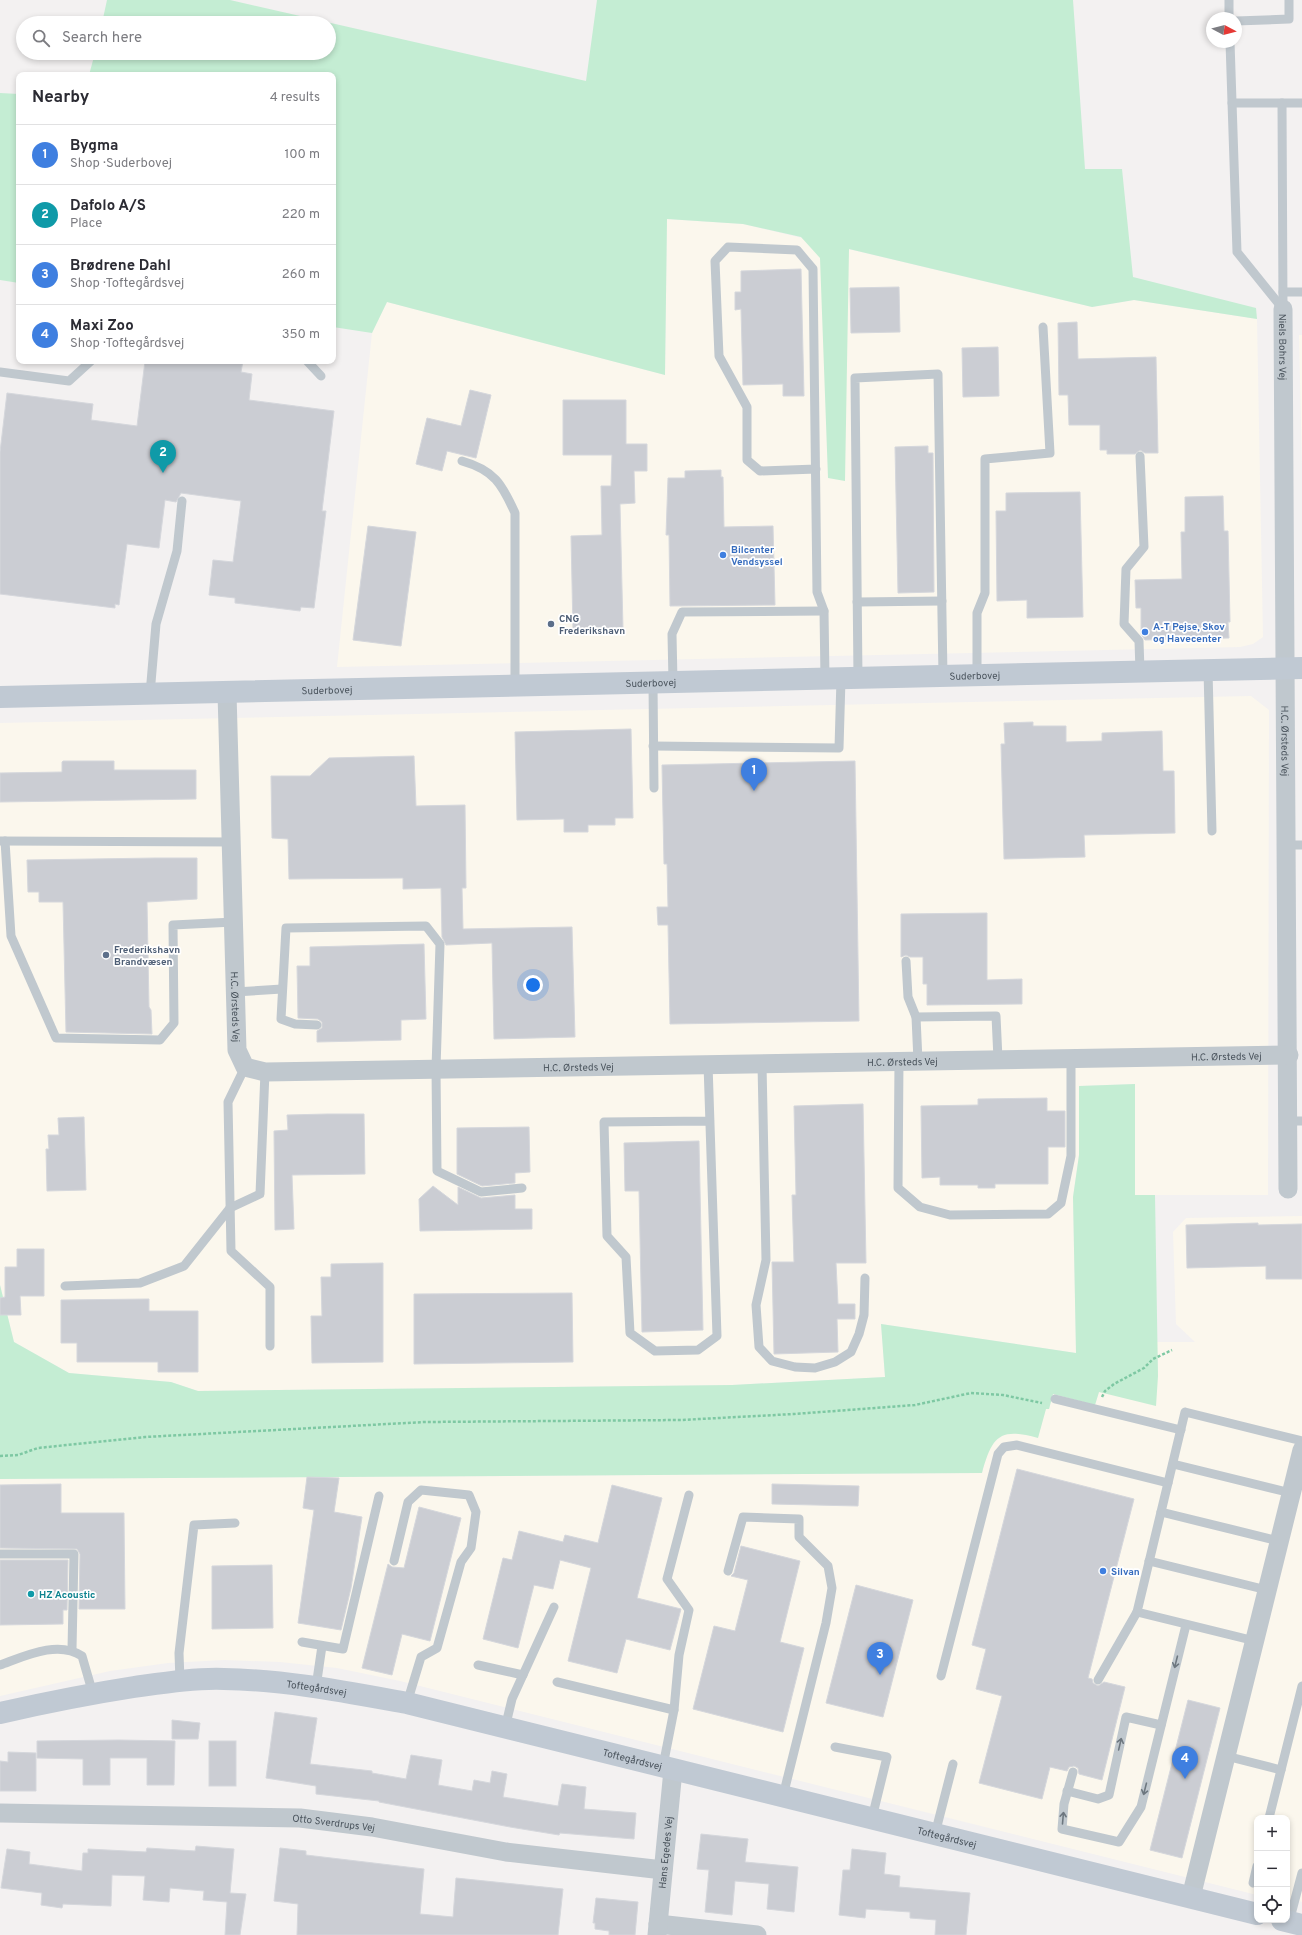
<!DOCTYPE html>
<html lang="en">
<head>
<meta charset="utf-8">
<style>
  :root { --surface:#fff; --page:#f7f7f7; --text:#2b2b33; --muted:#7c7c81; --line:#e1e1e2; --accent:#2775d7 }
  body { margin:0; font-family:Overpass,sans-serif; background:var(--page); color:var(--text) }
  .controls { position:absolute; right:12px; bottom:12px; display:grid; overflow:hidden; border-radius:8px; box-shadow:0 2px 6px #0003 }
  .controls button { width:36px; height:36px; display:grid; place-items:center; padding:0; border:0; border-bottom:1px solid var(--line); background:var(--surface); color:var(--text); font:20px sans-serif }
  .compass { position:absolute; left:1206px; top:12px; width:36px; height:36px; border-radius:50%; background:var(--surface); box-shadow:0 2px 6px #0003; rotate:97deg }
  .you { position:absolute; left:533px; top:985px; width:14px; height:14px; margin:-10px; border:3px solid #fff; border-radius:50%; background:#1a73e8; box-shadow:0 0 0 6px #1a73e833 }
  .badge { display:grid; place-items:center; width:26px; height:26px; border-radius:50%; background:var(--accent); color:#fff; font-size:13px; font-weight:700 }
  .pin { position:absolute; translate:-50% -33px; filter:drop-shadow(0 1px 2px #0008) }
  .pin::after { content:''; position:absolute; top:21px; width:14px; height:12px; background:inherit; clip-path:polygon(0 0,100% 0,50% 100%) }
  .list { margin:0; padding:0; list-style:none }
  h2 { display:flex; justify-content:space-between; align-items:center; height:52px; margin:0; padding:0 16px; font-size:17px }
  h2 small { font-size:13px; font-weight:400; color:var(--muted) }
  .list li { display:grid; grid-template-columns:26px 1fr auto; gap:12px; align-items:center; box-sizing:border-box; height:60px; padding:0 16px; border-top:1px solid var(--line) }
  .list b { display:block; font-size:15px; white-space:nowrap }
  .list p { margin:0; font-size:13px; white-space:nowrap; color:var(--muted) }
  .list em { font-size:13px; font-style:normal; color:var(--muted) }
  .icon { flex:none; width:22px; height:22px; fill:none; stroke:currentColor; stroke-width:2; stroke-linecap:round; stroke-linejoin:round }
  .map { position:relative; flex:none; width:1302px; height:1935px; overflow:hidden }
  .search { position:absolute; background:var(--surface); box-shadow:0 2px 6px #0003; left:16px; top:16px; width:320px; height:44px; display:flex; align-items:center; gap:10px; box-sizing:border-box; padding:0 14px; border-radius:22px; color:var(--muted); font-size:15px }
  .panel { position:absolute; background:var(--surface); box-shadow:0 2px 6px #0003; left:16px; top:72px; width:320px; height:292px; border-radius:8px }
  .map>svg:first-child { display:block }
  .commercial { fill:#fbf7ed }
  .green { fill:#c4edd3 }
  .building { fill:#cbcdd3; stroke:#d5d7dc }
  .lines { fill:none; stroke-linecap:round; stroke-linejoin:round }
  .path { stroke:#7ec8a3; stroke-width:2.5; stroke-dasharray:3 2; stroke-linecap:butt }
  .lane { stroke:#c0c8ce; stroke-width:9 }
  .street { stroke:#c0c8ce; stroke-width:19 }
  .secondary { stroke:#c0c9d3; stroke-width:22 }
  .oneway { stroke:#6d777f }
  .shop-dot { fill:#3f7fe0; stroke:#fff; stroke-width:1.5 }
  .service-dot { fill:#5c6f8a; stroke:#fff; stroke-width:1.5 }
  .culture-dot { fill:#0f9aa8; stroke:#fff; stroke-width:1.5 }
  .labels { text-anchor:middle; stroke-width:3.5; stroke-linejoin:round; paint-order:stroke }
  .street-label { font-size:10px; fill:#4a545d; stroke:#fff }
  .shop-label { font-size:10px; font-weight:bold; fill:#366cbe; stroke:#fff; text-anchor:start }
  .service-label { font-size:10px; font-weight:bold; fill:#4e5e75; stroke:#fff; text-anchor:start }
  .culture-label { font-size:10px; font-weight:bold; fill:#0d838f; stroke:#fff; text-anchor:start }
</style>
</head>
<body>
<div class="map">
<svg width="1302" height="1935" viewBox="0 0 1302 1935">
  <rect width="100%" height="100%" fill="#f3f1f1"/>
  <g class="commercial">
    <polygon points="667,219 743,224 1092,307 1134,300 1257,319 1263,637 1253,644 1240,647 337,667 372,333 387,302 665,375"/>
    <polygon points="1299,335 1302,335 1302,467"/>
    <polygon points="1251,696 1269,710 1268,1195 1135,1195 1135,1084 1079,1086 1079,1155 1073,1197 1076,1353 881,1324 885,1377 732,1385 198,1391 171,1382 69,1373 14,1342 0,1285 0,723"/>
    <polygon points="1302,1216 1302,1902 1287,1898 1287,1818 1257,1818 1257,1895 400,1681 337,1668 280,1662 224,1660 168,1663 110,1671 0,1696 0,1479 982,1473 988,1451 993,1443 1003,1435 1014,1432 1038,1437 1046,1408 1049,1409 1053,1394 1095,1405 1099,1392 1158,1376 1157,1342 1195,1342 1176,1324 1173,1232 1186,1218"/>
  </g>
  <g class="green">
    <polygon points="107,0 230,0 586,81 597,0 1073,0 1085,169 1122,169 1133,277 1256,308 1257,319 1134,300 1092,307 849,249 845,481 828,478 820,258 801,237 743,224 667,219 665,375 387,302 372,333 333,327 333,75 89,75 95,53 329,53 329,23 102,23"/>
    <polygon points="0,93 19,94 19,283 0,280"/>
    <path d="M1135,1084V1195H1155L1158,1376L1156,1406L1099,1392L1095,1405L1053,1394L1049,1409H1046L1038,1438C999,1427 992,1437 982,1473L0,1479V1285L14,1342L69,1373L171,1382L198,1391L732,1385L885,1377L881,1324L1076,1353L1073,1197L1079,1155V1086Z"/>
  </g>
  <g class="building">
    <polygon points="801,269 804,396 783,396 783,384 743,385 741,309 735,310 735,292 741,292 741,271"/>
    <polygon points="899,287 900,332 851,333 850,288"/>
    <polygon points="1077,322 1078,359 1156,357 1158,453 1145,453 1140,450 1135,454 1107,454 1107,450 1100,450 1100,425 1069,425 1068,395 1059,395 1058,323"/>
    <polygon points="998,347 999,396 963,397 962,348"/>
    <polygon points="145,361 243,361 241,372 252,374 249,400 334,411 322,511 326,511 314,608 301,607 300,611 235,603 235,598 209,595 213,560 233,562 241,501 181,493 176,502 165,500 159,548 127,544 119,605 115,604 115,608 0,594 0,452 7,393 93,404 91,420 137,426"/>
    <polygon points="470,390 491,395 476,458 447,451 442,471 416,464 427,418 461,426"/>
    <polygon points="563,400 626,400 626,444 647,444 647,471 634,471 635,503 620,504 623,629 573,630 571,536 602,535 601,486 611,486 612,455 563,455"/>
    <polygon points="928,446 928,453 933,453 934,592 898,593 895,447"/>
    <polygon points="721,470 721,477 723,477 724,527 773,526 775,605 670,606 669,535 666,535 668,478 685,478 685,471"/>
    <polygon points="1080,492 1083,617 1027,618 1027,600 997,601 996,511 1006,511 1006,493"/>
    <polygon points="1223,496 1224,531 1228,531 1230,622 1228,622 1229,638 1145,640 1141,634 1141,608 1136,608 1135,580 1182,579 1181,532 1185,532 1185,497"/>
    <polygon points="368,526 416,532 401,646 353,640"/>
    <polygon points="1033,722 1033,726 1066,726 1066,742 1102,741 1102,733 1162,731 1163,771 1174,771 1175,833 1084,835 1085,857 1004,859 1001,744 1005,744 1004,723"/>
    <polygon points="631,729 633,818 615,818 615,825 588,825 588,832 564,832 564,819 517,820 515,732"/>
    <polygon points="414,756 416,806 465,805 466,888 462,888 463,929 572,927 575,1037 494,1039 492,943 446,945 442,937 441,888 403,889 403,878 289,879 288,839 272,838 271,776 310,776 329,758"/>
    <polygon points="63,761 114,761 114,770 196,770 196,799 0,802 0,773 62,772 62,762"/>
    <polygon points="855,761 859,1021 670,1024 668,925 658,925 657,907 668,907 667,864 664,864 662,765"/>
    <polygon points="156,858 197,858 197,899 147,902 149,1007 151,1010 152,1034 66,1032 63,902 39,902 39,892 28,892 27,860"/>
    <polygon points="987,913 987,980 1022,979 1022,1004 927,1005 927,984 923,984 923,957 910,957 906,955 901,957 901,914"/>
    <polygon points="424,944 426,1019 401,1020 401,1040 317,1042 317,1031 322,1028 322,1022 318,1019 298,1018 297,966 310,966 310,947"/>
    <polygon points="1047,1098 1047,1111 1065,1111 1065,1147 1048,1147 1048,1184 995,1184 995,1188 978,1188 978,1185 940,1185 940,1177 922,1178 921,1106 978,1105 978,1099"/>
    <polygon points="863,1104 866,1263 836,1263 838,1304 855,1304 855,1319 837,1319 838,1352 774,1354 772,1262 794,1262 792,1195 796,1195 794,1106"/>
    <polygon points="328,1114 364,1114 365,1174 292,1175 294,1229 275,1230 274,1131 288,1130 287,1115"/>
    <polygon points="84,1117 86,1190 47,1191 46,1149 49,1149 48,1135 59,1135 58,1118"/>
    <polygon points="529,1127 530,1172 515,1173 515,1183 482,1186 457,1174 457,1128"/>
    <polygon points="699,1141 703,1330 642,1332 639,1191 625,1191 624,1143"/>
    <polygon points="433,1186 458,1205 458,1187 481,1198 515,1195 515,1209 532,1209 532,1229 420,1231 419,1199"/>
    <polygon points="1258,1223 1258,1225 1302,1224 1302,1279 1266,1279 1266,1266 1187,1268 1186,1225"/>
    <polygon points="17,1249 44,1249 44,1296 20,1296 21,1315 0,1315 0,1298 5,1297 5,1267 17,1267"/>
    <polygon points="383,1263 383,1362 312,1363 311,1316 322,1316 321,1277 331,1277 331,1264"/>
    <polygon points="572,1293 573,1362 414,1364 414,1294"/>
    <polygon points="149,1299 149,1311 198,1311 198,1372 158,1372 158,1362 77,1362 77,1343 61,1343 61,1300"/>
    <polygon points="1017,1469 1134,1499 1088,1678 1092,1679 1093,1683 1098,1686 1104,1682 1125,1687 1102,1780 1079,1774 1078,1768 1074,1766 1069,1767 1067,1771 1050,1767 1042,1799 979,1783 1002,1696 976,1689 986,1649 972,1645"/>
    <polygon points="307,1477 339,1478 334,1512 362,1517 351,1588 341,1630 298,1623 314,1510 303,1508"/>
    <polygon points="61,1484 61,1513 124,1513 125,1609 79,1609 80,1554 77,1549 0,1548 0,1485"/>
    <polygon points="772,1484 859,1486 858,1506 772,1504"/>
    <polygon points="612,1485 662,1498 637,1598 681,1609 670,1650 626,1639 617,1673 568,1661 591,1568 560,1560 553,1589 534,1585 518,1648 483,1639 503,1558 512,1560 519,1531 563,1542 565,1535 598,1543"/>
    <polygon points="419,1507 461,1518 430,1641 402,1634 392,1675 362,1668 388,1564 392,1567 404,1568"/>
    <polygon points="741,1546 800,1561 780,1642 804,1648 783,1732 693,1709 714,1626 735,1631 748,1580 731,1576 734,1573"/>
    <polygon points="0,1560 68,1560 67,1610 63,1610 63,1624 0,1625"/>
    <polygon points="272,1565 273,1628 212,1629 212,1566"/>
    <polygon points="856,1585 913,1600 883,1717 826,1703"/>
    <polygon points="1188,1700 1220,1708 1182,1858 1150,1850"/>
    <polygon points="275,1712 317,1718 310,1764 372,1771 372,1773 406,1779 411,1755 442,1760 438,1785 472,1791 474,1780 490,1783 492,1771 507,1774 503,1797 558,1806 562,1784 586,1787 584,1809 636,1813 634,1839 560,1833 559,1835 510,1827 379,1802 379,1801 316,1794 316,1786 266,1778"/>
    <polygon points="172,1720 200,1723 198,1739 172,1739"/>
    <polygon points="119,1740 175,1741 174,1785 147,1785 147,1758 110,1758 110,1785 83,1785 83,1759 37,1758 37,1741"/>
    <rect x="209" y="1741" width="27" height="45"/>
    <polygon points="8,1752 36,1753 36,1791 0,1791 0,1761 8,1762"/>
    <polygon points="701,1834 748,1839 745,1862 798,1867 794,1912 767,1909 769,1884 735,1881 732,1915 705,1912 709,1870 697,1869"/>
    <polygon points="196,1846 234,1849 230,1893 246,1894 240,1935 225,1935 227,1902 203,1900 204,1891 170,1888 169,1902 143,1900 145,1876 112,1875 111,1906 63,1904 62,1908 41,1905 42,1893 1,1888 7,1849 30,1852 29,1864 82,1871 83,1853 88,1853 88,1849 146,1852 147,1848 195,1851"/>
    <polygon points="280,1848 306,1851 306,1855 424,1869 420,1914 453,1917 456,1878 563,1889 558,1935 297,1935 298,1904 274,1901"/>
    <polygon points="852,1849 886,1853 884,1874 900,1876 899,1887 970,1893 966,1935 935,1935 936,1920 910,1918 910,1912 866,1909 865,1918 839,1915 843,1870 850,1870"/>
    <polygon points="596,1898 638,1902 635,1935 609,1935 609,1931 595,1929 595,1923 593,1923"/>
  </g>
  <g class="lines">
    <g class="path">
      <polyline points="1102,1397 1105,1391 1114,1384 1144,1368 1153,1359 1172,1350"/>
      <polyline points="0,1456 18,1455 38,1448 145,1437 425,1422 681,1420 794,1414 915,1405 971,1393 1003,1395 1042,1403"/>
    </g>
    <g class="lane">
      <polyline points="1229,0 1229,18"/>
      <polyline points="1236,21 1289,19 1289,0"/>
      <polyline points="1230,42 1237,252 1283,309"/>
      <polyline points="1232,103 1302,103"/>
      <polyline points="1282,103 1283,309"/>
      <polyline points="1283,292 1302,292"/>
      <polyline points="307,361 321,376"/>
      <polyline points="0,372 69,381 91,361"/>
      <path d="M462,461C494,470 502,484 515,513V687"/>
      <polyline points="816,469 760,471 747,460 747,407 719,356 715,261 728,247 797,250 813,269 817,592 824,611 825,679"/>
      <polyline points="857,602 942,601"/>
      <polyline points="1208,670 1212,831"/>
      <polyline points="1140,671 1139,641 1124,624 1126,569 1144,547 1140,456"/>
      <polyline points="977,675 977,613 985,593 985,459 1050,453 1043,327"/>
      <polyline points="858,678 855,378 938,374 943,676"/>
      <polyline points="673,682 672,634 682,612 824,611"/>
      <polyline points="653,683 654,788"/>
      <polyline points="150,694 156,624 177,551 182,501"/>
      <polyline points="653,746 839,748 841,679"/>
      <polyline points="1,841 231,842"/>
      <polyline points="5,841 11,936 56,1038 160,1040 174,1023 173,925 234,922"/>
      <polyline points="1287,845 1302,845"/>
      <polyline points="906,961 908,997 916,1017 918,1061"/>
      <polyline points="235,992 282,989"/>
      <polyline points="916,1017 996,1016 998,1059"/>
      <polyline points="317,1025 295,1024 281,1019 286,928 426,926 440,944 436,1068 437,1171 481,1192 522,1188"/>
      <polyline points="899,1061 898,1188 920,1207 950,1215 1048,1214 1061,1203 1071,1156 1071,1058"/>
      <polyline points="708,1064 717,1336 698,1350 655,1351 630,1333 626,1257 607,1236 604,1122 710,1121"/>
      <polyline points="762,1064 766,1260 756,1305 759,1347 772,1361 795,1367 815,1368 835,1362 851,1352 859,1334 864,1315 865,1278"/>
      <polyline points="245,1067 228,1102 231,1251 270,1287 270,1346"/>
      <polyline points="1288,1121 1302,1121"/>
      <polyline points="65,1286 140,1283 184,1266 230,1208 260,1194 265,1072"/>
      <polyline points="1055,1399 1181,1430"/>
      <polyline points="1173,1464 1291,1493"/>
      <polyline points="1161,1512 1279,1541"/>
      <polyline points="0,1554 74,1554 72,1649"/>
      <polyline points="394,1561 408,1502 421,1490 469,1495 476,1512 471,1548 461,1562 437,1648 421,1657 407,1703"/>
      <polyline points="1149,1561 1267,1590"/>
      <polyline points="728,1571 743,1517 799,1519 799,1537 828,1566 832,1588 826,1623 783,1796"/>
      <polyline points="1255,1641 1137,1612 1185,1412 1302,1441"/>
      <polyline points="302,1642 343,1649 379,1496"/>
      <path d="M0,1665C25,1656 58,1640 82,1656L93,1694"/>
      <polyline points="478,1665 523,1675"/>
      <polyline points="941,1676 998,1454 1004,1447 1017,1445 1168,1483"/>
      <polyline points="1098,1680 1137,1612"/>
      <polyline points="180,1681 179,1653 194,1525 235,1523"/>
      <polyline points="557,1682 674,1710"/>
      <polyline points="316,1687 322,1646"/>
      <polyline points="505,1728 512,1699 554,1607"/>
      <polyline points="835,1747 887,1757 872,1818"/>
      <polyline points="1226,1756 1281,1770"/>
      <polyline points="663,1766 674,1710 679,1655 689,1610 667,1579 689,1495"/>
      <polyline points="1073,1772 1064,1804 1062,1829 1119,1842 1141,1807 1186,1625"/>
      <polyline points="1067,1791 1098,1799 1109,1795 1126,1717 1161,1725"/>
      <polyline points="1269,1818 1302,1686"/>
      <polyline points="935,1834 953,1764"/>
      <polyline points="1253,1883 1257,1866"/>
      <polyline points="1289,1922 1302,1873"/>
    </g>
    <g class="street">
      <path id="s1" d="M1283,309L1288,1189"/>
      <path id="s2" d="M227,693L237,1050L245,1067L265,1072L1289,1055"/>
      <path id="s3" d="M0,1813L300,1818L372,1827L506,1852L663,1870"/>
      <polyline points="1191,1897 1302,1450"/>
      <polyline points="658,1924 757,1935"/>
      <path id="s4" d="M657,1935L673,1770"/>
    </g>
    <g class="secondary">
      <path id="s5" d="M0,697L1302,668"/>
      <path id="s6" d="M0,1713C44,1703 89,1694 134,1687C163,1683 194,1678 224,1679C286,1680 346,1692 407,1703L1257,1914"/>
      <polyline points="1282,1920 1302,1925"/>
    </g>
  </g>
  <defs><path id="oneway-shaft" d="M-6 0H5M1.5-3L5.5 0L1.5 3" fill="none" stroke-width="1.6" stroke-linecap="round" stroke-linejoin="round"/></defs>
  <g class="oneway">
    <use href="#oneway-shaft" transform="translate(1176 1662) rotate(104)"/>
    <use href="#oneway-shaft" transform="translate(1120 1744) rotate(-77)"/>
    <use href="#oneway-shaft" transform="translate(1145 1789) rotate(104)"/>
    <use href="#oneway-shaft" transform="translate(1063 1818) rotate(-85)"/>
  </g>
  <g class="shop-dot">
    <circle cx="723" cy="555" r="4"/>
    <circle cx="1145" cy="632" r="4"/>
    <circle cx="1103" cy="1571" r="4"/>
  </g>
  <g class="service-dot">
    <circle cx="551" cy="624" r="4"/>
    <circle cx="106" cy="955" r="4"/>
  </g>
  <circle class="culture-dot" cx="31" cy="1594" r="4"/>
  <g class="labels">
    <g class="street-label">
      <text dy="4" stroke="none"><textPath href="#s1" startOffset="38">Niels Bohrs Vej</textPath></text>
      <text dy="4" stroke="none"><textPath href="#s5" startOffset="975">Suderbovej</textPath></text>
      <text dy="4" stroke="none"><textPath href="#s5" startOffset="651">Suderbovej</textPath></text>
      <text dy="4" stroke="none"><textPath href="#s5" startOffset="327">Suderbovej</textPath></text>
      <text dy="4" stroke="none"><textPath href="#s1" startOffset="432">H.C. Ørsteds Vej</textPath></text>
      <text dy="4" stroke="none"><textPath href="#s2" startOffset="314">H.C. Ørsteds Vej</textPath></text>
      <text dy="4" stroke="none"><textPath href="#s2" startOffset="1358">H.C. Ørsteds Vej</textPath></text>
      <text dy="4" stroke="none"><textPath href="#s2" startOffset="1034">H.C. Ørsteds Vej</textPath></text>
      <text dy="4" stroke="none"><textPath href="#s2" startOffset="710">H.C. Ørsteds Vej</textPath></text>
      <text dy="4" stroke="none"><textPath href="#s6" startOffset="320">Toftegårdsvej</textPath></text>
      <text dy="4" stroke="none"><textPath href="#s6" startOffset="644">Toftegårdsvej</textPath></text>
      <text dy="4" stroke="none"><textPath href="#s3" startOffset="334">Otto Sverdrups Vej</textPath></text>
      <text dy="4" stroke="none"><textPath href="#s6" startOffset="968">Toftegårdsvej</textPath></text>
      <text dy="4" stroke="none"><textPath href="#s4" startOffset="83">Hans Egedes Vej</textPath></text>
    </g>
    <g class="shop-label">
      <text x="731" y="553">Bilcenter<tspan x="731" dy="12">Vendsyssel</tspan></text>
      <text x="1153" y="630">A-T Pejse, Skov<tspan x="1153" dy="12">og Havecenter</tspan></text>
      <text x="1111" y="1575">Silvan</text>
    </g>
    <g class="service-label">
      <text x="559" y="622">CNG<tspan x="559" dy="12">Frederikshavn</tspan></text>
      <text x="114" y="953">Frederikshavn<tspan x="114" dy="12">Brandvæsen</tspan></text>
    </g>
    <g class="culture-label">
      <text x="39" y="1598">HZ Acoustic</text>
    </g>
  </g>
</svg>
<div class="controls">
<button>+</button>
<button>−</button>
<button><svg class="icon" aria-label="locate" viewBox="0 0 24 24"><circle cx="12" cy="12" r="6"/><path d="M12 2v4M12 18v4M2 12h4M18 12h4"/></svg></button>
</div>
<svg class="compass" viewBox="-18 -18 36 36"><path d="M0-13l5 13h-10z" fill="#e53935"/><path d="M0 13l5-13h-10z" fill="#7c7c81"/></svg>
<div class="you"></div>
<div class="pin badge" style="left:754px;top:791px;background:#3f7fe0">1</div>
<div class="pin badge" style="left:163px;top:473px;background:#0f9aa8">2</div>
<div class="pin badge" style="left:880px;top:1675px;background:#3f7fe0">3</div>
<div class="pin badge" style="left:1185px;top:1779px;background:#3f7fe0">4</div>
<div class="search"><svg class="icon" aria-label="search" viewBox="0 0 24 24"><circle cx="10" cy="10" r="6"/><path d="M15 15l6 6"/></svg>Search here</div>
<section class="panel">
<h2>Nearby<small>4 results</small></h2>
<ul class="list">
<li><span class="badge" style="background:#3f7fe0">1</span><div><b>Bygma</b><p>Shop · Suderbovej</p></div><em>100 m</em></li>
<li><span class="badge" style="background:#0f9aa8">2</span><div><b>Dafolo A/S</b><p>Place</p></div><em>220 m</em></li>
<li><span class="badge" style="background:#3f7fe0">3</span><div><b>Brødrene Dahl</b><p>Shop · Toftegårdsvej</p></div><em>260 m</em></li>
<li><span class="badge" style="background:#3f7fe0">4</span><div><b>Maxi Zoo</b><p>Shop · Toftegårdsvej</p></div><em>350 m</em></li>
</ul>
</section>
</div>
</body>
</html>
